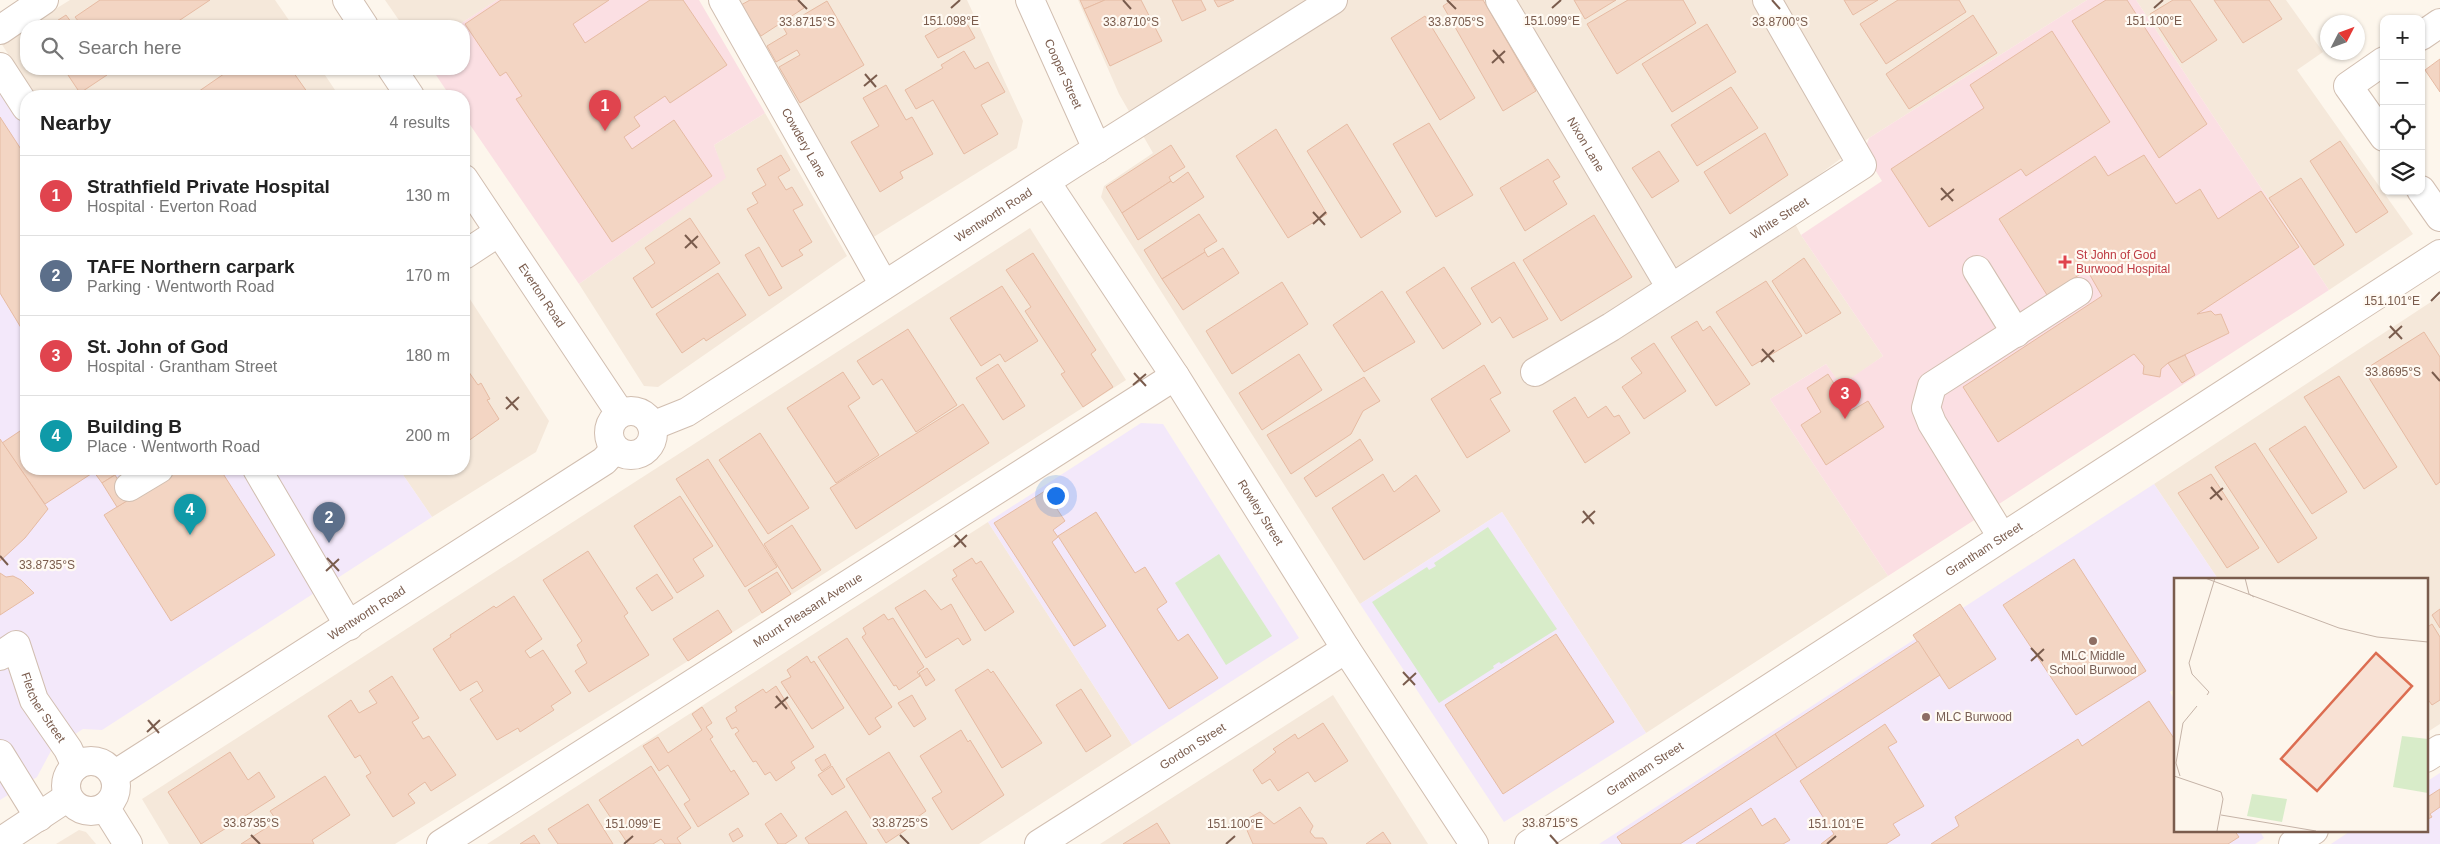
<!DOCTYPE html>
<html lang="en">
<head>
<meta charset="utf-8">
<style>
  :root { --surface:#fff; --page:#f2f2f2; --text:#222; --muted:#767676; --line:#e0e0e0; --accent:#1a73e8 }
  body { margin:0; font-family:Helvetica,sans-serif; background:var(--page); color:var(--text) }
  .controls { position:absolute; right:15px; top:15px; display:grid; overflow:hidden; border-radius:10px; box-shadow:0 1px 4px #0004 }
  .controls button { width:45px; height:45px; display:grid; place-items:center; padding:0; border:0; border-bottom:1px solid var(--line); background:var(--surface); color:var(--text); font:25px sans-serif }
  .compass { position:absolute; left:2320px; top:15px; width:45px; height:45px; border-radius:50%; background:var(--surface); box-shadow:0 1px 4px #0004; rotate:48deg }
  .you { position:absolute; left:1055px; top:495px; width:18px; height:18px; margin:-12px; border:4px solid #fff; border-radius:50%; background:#1a73e8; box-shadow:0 0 0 8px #1a73e833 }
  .badge { display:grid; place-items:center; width:32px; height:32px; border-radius:50%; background:var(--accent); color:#fff; font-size:16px; font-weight:700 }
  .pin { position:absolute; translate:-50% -41px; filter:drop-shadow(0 1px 2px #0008) }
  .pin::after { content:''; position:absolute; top:26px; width:18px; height:15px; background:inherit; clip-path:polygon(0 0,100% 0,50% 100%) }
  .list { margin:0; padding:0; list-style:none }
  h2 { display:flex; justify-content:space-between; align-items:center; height:65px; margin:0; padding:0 20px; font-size:21px }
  h2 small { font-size:16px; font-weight:400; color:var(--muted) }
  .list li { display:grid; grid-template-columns:32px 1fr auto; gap:15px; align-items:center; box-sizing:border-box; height:80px; padding:0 20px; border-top:1px solid var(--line) }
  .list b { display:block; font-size:19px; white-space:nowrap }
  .list p { margin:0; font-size:16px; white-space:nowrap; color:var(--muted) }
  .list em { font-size:16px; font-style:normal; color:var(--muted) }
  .icon { flex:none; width:28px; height:28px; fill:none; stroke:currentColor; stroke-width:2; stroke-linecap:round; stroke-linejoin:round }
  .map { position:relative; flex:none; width:2440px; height:844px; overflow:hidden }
  .search { position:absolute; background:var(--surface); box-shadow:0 1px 4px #0004; left:20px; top:20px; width:450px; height:55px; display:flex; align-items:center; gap:12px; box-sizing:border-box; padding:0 18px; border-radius:20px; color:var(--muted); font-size:19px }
  .panel { position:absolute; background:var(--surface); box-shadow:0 1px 4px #0004; left:20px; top:90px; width:450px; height:385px; border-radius:20px }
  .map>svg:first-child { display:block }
  .residential { fill:#f5e8da }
  .education { fill:#f3e8fa }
  .medical { fill:#fbdfe3 }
  .green { fill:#d8ecc9 }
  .building { fill:#f3d5c3; stroke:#e6bba3 }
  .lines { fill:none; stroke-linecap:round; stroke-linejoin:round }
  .minor-casing { stroke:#d1beb0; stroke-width:30 }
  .minor { stroke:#fff; stroke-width:28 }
  .ticks { fill:none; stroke:#7a5c4d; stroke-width:2 }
  .health-dot { fill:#e0444e; stroke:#fffaf3; stroke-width:2 }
  .education-dot { fill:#8d6e63; stroke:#fffaf3; stroke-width:2 }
  .labels { text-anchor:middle; stroke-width:4.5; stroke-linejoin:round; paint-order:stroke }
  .street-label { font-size:12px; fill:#7a5c4d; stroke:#fffaf3 }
  .health-label { font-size:12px; fill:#be3a42; stroke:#fffaf3; text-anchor:start }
  .education-label { font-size:12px; fill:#785e54; stroke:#fffaf3 }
  .inset-road { fill:none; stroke:#c5b3a7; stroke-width:1 }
  .view { fill:#dc6d51; fill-opacity:0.15; stroke:#dc6d51; stroke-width:2.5 }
  .inset-edge { fill:none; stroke:#7a5c4d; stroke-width:2.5 }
  .ticks-label { font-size:12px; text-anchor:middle; fill:#7a5c4d; stroke:#fffaf3; stroke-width:4.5; stroke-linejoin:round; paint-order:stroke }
</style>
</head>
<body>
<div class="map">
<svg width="2440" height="844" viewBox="0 0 2440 844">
  <rect width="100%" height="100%" fill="#fdf6ec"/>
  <g class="residential">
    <polygon points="70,0 275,0 293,26 28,26"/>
    <polygon points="385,0 497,0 457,26 403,26"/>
    <polygon points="738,0 967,0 1023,121 1017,148 872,238"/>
    <polygon points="1078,0 2087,0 1869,138 1783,201 1801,235 1883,356 1841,386 1826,364 1770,399 1888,576 1646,733 1502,512 1360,604 1101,197 1104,186 1153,153 1119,94"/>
    <polygon points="2136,0 2286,0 2323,52 2297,70 2413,234 2329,290"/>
    <polygon points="26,27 26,69 321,69 339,96 35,96 1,43"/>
    <polygon points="765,113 847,256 658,387 644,386 579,284 725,178 714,145"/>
    <polygon points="1030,228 1126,380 688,661 395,844 169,844 142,799"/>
    <polygon points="464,290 549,421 536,452 432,517 399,469 464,469"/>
    <polygon points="2440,296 2440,724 2426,733 2426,579 2218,579 2154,484"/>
    <polygon points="988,522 1132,745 979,844 487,844"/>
    <polygon points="1333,695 1428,844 1100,844"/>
    <polygon points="79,830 86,832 96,844 56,844"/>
  </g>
  <g class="education">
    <polygon points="0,88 26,128 26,469 399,469 432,517 102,730 83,729 52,749 37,777 0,800"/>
    <polygon points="1141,423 1163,424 1299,638 1132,745 988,522"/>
    <polygon points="2154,484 2218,579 2175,579 2175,689 2170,692 2175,701 2175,830 2259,830 2264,838 2255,844 1599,844"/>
    <polygon points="1502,512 1646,733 1504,822 1360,604"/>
    <polygon points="2440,773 2440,844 2331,844 2352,830 2426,830 2426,782"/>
  </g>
  <g class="medical">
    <polygon points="497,0 699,0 765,113 714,145 726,178 579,284 464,116 464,96 450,96 432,69 464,69 464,26 457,26"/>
    <polygon points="2087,0 2136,0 2329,290 1888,576 1770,399 1826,364 1841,385 1883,356 1801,235 1882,181 1864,152 1869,138"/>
  </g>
  <g class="green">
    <polygon points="1488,527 1557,629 1501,664 1499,662 1493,666 1494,668 1439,703 1372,602 1427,567 1429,570 1436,566 1434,563"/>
    <polygon points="1219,554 1272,636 1226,665 1175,583"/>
  </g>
  <g class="building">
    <polygon points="100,0 210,0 171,26 49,26 66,15 74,26 79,22 75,17"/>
    <polygon points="501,0 609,0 573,24 585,43 650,0 683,0 727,65 670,103 665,96 634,117 640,126 624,137 632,149 674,120 712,176 612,242 516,99 522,96 506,72 500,76 465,24"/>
    <polygon points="750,0 799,0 804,8 761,36 741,5"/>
    <polygon points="1080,0 1105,0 1084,9"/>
    <polygon points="1105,0 1141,0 1162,41 1110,66 1084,9"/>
    <polygon points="1172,0 1201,0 1206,10 1182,21"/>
    <polygon points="1214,0 1234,0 1218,7"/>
    <polygon points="1452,0 1483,0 1536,91 1503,111 1443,6"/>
    <polygon points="1574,0 1616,0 1585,19"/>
    <polygon points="1628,0 1683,0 1696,23 1617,74 1587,24"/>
    <polygon points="1844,0 1878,0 1853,15"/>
    <polygon points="1898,0 1959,0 1966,12 1886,64 1860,24"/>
    <polygon points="2106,0 2127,0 2207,124 2159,158 2072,21"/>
    <polygon points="2173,0 2190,0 2217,40 2182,63 2150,14"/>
    <polygon points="2214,0 2269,0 2282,19 2243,43"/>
    <polygon points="827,1 864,65 800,103 779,67 800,55 797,50 776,62 767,46 787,34 783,27"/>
    <polygon points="962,15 975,38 938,58 925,36"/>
    <polygon points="1973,15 1997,53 1909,109 1886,74"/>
    <polygon points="1425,16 1475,98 1440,120 1391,38"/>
    <polygon points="1707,24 1736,72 1672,112 1642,64"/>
    <polygon points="2052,31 2110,122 2026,176 2021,169 1929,227 1891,169 1984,108 1970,85"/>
    <polygon points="964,51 975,69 988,62 1005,92 981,105 998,134 964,154 933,100 916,109 905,90 943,68 941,65"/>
    <polygon points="2440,59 2440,92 2425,70"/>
    <polygon points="64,69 102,69 107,75 80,93"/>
    <polygon points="231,69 291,69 310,96 192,96"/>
    <polygon points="886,85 906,120 912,117 933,154 900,172 903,178 880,192 851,142 879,126 863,98"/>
    <polygon points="1731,87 1758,128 1697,166 1671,125"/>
    <polygon points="0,117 26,157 26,336 0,293"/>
    <polygon points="1429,123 1473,195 1436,217 1393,144"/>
    <polygon points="1347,124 1401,212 1361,238 1307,151"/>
    <polygon points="1276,129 1327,214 1288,238 1236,156"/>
    <polygon points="1765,133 1788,175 1730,214 1704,172"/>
    <polygon points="2340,141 2388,212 2356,233 2310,161"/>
    <polygon points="1171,145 1185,167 1169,177 1171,181 1122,213 1106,187"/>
    <polygon points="1659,151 1679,181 1652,198 1632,168"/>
    <polygon points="781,155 790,170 778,177 786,190 792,187 803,205 793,210 812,242 799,250 803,255 782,267 747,209 758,203 752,193 766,185 757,169"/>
    <polygon points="2144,155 2176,204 2200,189 2218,219 2261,191 2299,247 2197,314 2211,311 2215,315 2221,314 2229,333 2168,363 2161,369 2160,377 2143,374 2144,366 2134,354 1998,442 1963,387 2102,296 2087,270 2047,295 1999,219 2095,156 2108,176"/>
    <polygon points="1548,159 1560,177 1553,181 1567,204 1525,231 1500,188"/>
    <polygon points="1188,172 1204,197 1138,240 1122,213 1171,181 1173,183"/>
    <polygon points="2301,178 2344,245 2314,265 2269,198"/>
    <polygon points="1199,214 1217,241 1204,249 1205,252 1162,279 1144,250"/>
    <polygon points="1594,215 1632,277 1561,321 1523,260"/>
    <polygon points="690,218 720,263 652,308 633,278 655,263 645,248"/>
    <polygon points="759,247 782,288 769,296 745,255"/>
    <polygon points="1223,248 1239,273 1183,310 1162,279 1205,252 1208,257"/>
    <polygon points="1033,253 1096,350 1091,354 1113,387 1083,407 1061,374 1065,372 1025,311 1031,307 1006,270"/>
    <polygon points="1804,258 1841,313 1806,334 1772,281"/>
    <polygon points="1514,262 1548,319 1513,338 1500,317 1492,323 1471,288"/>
    <polygon points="1444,267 1481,324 1443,349 1406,292"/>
    <polygon points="718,273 746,315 706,341 704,338 682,353 656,314"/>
    <polygon points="1766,281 1802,336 1752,366 1716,312"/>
    <polygon points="1282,282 1308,324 1232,374 1206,331"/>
    <polygon points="1002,286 1038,341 1005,362 1000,354 981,366 950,318"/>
    <polygon points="1382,291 1415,342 1364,372 1333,325"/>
    <polygon points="1697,321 1703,331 1710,326 1750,384 1716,406 1671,337"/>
    <polygon points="908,329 957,405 916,432 882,379 873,385 857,361"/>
    <polygon points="2424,332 2440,357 2440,482 2436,485 2364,370"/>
    <polygon points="1654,343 1686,391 1644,419 1622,387 1642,373 1631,358"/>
    <polygon points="1299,354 1322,390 1262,430 1239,393"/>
    <polygon points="2185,355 2195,375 2182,383 2168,363"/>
    <polygon points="464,357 469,366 466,368 478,385 481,383 490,399 487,400 499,419 464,444"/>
    <polygon points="998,364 1025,406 1003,420 976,378"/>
    <polygon points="1484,365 1501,393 1490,399 1510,431 1467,458 1431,399"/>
    <polygon points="843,372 860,398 848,406 879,455 836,483 787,408"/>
    <polygon points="1828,374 1851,411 1868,401 1884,427 1826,465 1801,425 1821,412 1807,388"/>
    <polygon points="2339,376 2397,467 2364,489 2304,397"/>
    <polygon points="1364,377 1380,401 1363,411 1351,434 1291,474 1267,435"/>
    <polygon points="1575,397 1588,418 1606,406 1614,417 1619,415 1630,433 1585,463 1553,411"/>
    <polygon points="963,404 989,443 856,529 830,488"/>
    <polygon points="2305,426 2347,492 2312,514 2269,449"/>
    <polygon points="26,427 26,469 124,469 102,483 94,472 45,504 2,443"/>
    <polygon points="760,433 809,508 768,534 719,460"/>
    <polygon points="0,439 48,509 25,538 0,561"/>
    <polygon points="1360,439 1373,460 1316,497 1304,478"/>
    <polygon points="2255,443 2317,538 2278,563 2215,467"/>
    <polygon points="708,459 777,567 745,587 676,479"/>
    <polygon points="178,469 220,469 275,555 171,621 104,515"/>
    <polygon points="1383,474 1394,492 1416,475 1440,511 1364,560 1332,508"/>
    <polygon points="2211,474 2259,548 2227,568 2178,493"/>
    <polygon points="115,475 130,499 117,507 102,483"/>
    <polygon points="1045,491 1065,521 1053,530 1058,537 1052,542 1106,626 1074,646 994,523"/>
    <polygon points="680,496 713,546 693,559 704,576 677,593 634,526"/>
    <polygon points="1096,512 1135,573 1145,567 1167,602 1157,609 1178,641 1188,634 1218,678 1169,709 1058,536"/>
    <polygon points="792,525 821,570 792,589 764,544"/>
    <polygon points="588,551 628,613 624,616 649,655 589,692 575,671 587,663 577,645 582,641 543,580"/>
    <polygon points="972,558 976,564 981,561 1014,612 985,631 952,579 957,576 953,570"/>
    <polygon points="2074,559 2146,671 2076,715 2003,605"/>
    <polygon points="777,572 791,594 762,613 748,590"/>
    <polygon points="0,573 6,577 13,576 21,580 34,593 0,615"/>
    <polygon points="657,574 673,598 652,611 636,588"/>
    <polygon points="925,590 941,610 951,604 971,640 963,645 958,638 926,658 895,608"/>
    <polygon points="514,596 542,639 525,651 530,658 543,650 571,693 551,706 554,710 520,732 518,728 497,740 470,699 483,691 477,681 460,691 433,649 451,637 450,635 494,606 496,608"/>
    <polygon points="1960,604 1996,659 1949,689 1913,635"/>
    <polygon points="2440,609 2440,628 2432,615"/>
    <polygon points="718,610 732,632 688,661 673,639"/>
    <polygon points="884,614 888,620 893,618 924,667 917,672 920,676 899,690 896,685 894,686 862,637 866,634 863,628"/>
    <polygon points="2432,624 2440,637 2440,700 2432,705 2426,697 2426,628"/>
    <polygon points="1556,634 1614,722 1503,794 1445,705"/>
    <polygon points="847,638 892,707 875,718 881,727 869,735 818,657"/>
    <polygon points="1918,641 1940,675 1797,768 1775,734"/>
    <polygon points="807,656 811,663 814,661 844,708 812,729 781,682 791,677 787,670"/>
    <polygon points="927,668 935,680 926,686 919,673"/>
    <polygon points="988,669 991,673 993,671 1042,743 1002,768 955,690"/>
    <polygon points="392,676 419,718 412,722 423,739 429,736 456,775 431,791 425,782 408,794 415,803 393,817 366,776 371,773 360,755 355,758 328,716 351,700 359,713 377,703 369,691"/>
    <polygon points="776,686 814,747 791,762 795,768 776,781 770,772 765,775 756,761 753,762 735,734 739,731 736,727 732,729 726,718 737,711 735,707 763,689 766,693"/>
    <polygon points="1081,689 1111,736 1086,752 1056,705"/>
    <polygon points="912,695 926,719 914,727 898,703"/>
    <polygon points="2149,701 2175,740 2175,830 2234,830 2239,837 2228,844 1931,844 1959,826 1955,817 2078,739 2082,746"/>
    <polygon points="702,707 712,723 706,727 713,737 710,739 731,772 734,770 749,794 698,827 684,804 690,800 668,765 659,771 643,746 658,737 668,753 702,730 692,714"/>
    <polygon points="1323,723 1348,761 1315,782 1308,772 1278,791 1270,779 1262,784 1253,770 1276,752 1273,749 1295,734 1298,739"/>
    <polygon points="1885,724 1897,742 1888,747 1924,806 1893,824 1900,835 1886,844 1821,844 1834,834 1800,781"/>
    <polygon points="961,730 968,742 970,740 1004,795 952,830 932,798 942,792 920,756"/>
    <polygon points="1775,734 1797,768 1680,844 1622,844 1617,837"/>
    <polygon points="230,752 248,780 259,772 275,797 201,844 168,792"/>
    <polygon points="889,752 926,811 905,826 907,829 886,843 846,779"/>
    <polygon points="825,754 831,765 822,771 815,760"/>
    <polygon points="651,766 691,828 677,838 681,844 665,844 661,839 653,844 628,844 599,800"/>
    <polygon points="832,766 845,787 832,795 818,775"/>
    <polygon points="325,776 350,815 312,840 314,844 241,844 277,821 270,811"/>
    <polygon points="2440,789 2440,807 2430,814 2432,817 2426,820 2426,798"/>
    <polygon points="588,804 613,844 558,844 548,829"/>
    <polygon points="1300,807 1313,826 1310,832 1315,838 1323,838 1327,844 1253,844 1243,821 1260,812 1274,824"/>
    <polygon points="1751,808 1762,826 1775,818 1790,840 1783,844 1696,844"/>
    <polygon points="846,811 867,844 809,844 805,838"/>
    <polygon points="781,813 797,836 785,844 778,844 765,824"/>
    <polygon points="1157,823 1170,844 1123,844"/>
    <polygon points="738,828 743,836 733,842 729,834"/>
    <polygon points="1383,832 1391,844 1366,844"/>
    <polygon points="534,835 540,844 520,844"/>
  </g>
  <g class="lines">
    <g class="minor-casing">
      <g id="minor">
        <polyline points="347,0 364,26"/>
        <path id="s1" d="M723,0L884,285"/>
        <path id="s2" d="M1030,0L1097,149"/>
        <path id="s3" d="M1500,0L1671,288"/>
        <polyline points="0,30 44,0"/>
        <polyline points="2421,36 2440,23"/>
        <polyline points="2384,61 2348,86 2384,137"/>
        <polyline points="0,67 26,107"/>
        <polyline points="392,69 410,96"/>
        <path id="s4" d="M464,179L620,413"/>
        <path id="s5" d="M1046,182L1175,376L1346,649L1474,844"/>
        <polyline points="2421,190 2440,217"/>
        <polyline points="464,255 499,232"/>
        <polyline points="1977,270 2016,333"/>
        <path id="s6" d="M1535,372L1611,327L1862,165L1767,0"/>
        <circle cx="631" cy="433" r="22"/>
        <path id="s7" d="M652,426L687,412L1073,164L1333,0"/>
        <polyline points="257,469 349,626"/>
        <polyline points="129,487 159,469"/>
        <polyline points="2002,537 1932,423 1926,408 1932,386 2078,292"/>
        <path id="s8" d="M0,656L16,645L34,700L68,749L76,766"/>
        <polyline points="0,754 39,817"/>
        <polyline points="2426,758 2440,749"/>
        <circle cx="91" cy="786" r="25"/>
        <path id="s9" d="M114,775L604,461L615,449"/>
        <polyline points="105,807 128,844"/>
        <polyline points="0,842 68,797"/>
        <path id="s10" d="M441,844L1175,376"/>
        <path id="s11" d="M1039,844L1346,649"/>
        <path id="s12" d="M1529,844L2440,254"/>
        <polyline points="2293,844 2314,830"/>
      </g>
    </g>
    <use href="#minor" class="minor"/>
  </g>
  <path class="ticks" d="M798,0L807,9M1123,0L1131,9M1447,0L1456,9M1772,0L1780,9M951,8L960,0M1552,8L1561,0M2154,8L2163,0M1493,50L1504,63M1492,63L1505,51M865,74L876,87M864,86L877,75M1941,188L1953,201M1941,200L1954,189M1313,212L1325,225M1313,224L1326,212M685,235L697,248M685,248L698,236M2431,301L2440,292M2390,326L2402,339M2389,338L2402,326M1762,349L1774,362M1761,362L1774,350M2432,372L2440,381M1134,373L1146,386M1133,385L1146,374M506,397L518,410M506,409L519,397M2211,487L2222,500M2210,499L2223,488M1583,511L1594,524M1582,523L1595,511M955,535L966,547M954,547L967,535M0,556L8,565M327,558L339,571M326,571L339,559M2031,648L2043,661M2031,661L2044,649M1403,672L1415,685M1403,685L1416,673M776,696L787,709M775,708L788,697M148,720L159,733M147,732L160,720M251,835L260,844M900,835L909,844M1550,835L1558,844M624,844L633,836M1226,844L1235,836M1827,844L1836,836"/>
  <path class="health-dot" d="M2062.5 254.5h5v5h5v5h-5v5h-5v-5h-5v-5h5z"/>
  <g class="education-dot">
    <circle cx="2093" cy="641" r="5"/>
    <circle cx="1926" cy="717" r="5"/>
  </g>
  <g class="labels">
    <g class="street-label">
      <text dy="4" stroke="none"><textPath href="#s2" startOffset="81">Cooper Street</textPath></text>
      <text dy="4" stroke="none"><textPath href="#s1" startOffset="164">Cowdery Lane</textPath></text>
      <text dy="4" stroke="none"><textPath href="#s3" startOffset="168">Nixon Lane</textPath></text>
      <text dy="4" stroke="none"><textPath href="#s7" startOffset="402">Wentworth Road</textPath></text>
      <text dy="4" stroke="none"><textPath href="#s6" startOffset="289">White Street</textPath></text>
      <text dy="4" stroke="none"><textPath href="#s4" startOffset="140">Everton Road</textPath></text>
      <text dy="4" stroke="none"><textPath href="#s5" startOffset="394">Rowley Street</textPath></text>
      <text dy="4" stroke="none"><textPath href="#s12" startOffset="542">Grantham Street</textPath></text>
      <text dy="4" stroke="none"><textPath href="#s10" startOffset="435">Mount Pleasant Avenue</textPath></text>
      <text dy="4" stroke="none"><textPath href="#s9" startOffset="300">Wentworth Road</textPath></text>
      <text dy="4" stroke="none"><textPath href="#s8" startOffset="88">Fletcher Street</textPath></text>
      <text dy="4" stroke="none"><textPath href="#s11" startOffset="182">Gordon Street</textPath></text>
      <text dy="4" stroke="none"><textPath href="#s12" startOffset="138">Grantham Street</textPath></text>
    </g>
    <g class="health-label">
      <text x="2076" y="259">St John of God<tspan x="2076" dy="14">Burwood Hospital</tspan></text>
    </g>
    <g class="education-label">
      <text x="2093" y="660">MLC Middle<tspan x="2093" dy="14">School Burwood</tspan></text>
      <text x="1936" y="721" text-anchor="start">MLC Burwood</text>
    </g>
  </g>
  <g transform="translate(2174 578)">
    <rect width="254" height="254" fill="#fdf6ec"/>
    <path d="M228,158L254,161V215L219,209ZM78,216L113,221L108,244L73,238Z" fill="#d8ecc9"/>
    <path class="inset-road" d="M31,0L165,50L203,59L254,64M71,0L75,16L80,19M33,117L35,114L18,96L15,85L41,0M0,198L47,214L49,221L43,253M6,198L2,185L9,145L23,128M47,237L142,253"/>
    <path class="view" d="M202,75L238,108L143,213L107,181Z"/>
    <rect width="254" height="254" class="inset-edge"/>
  </g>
  <g class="ticks-label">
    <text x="951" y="25">151.098°E</text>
    <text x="1552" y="25">151.099°E</text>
    <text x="2154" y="25">151.100°E</text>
    <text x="807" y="26">33.8715°S</text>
    <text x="1131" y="26">33.8710°S</text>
    <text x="1780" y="26">33.8700°S</text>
    <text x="1456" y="26">33.8705°S</text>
    <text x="2392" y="305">151.101°E</text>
    <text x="2393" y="376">33.8695°S</text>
    <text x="47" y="569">33.8735°S</text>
    <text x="251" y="827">33.8735°S</text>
    <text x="900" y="827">33.8725°S</text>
    <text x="1550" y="827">33.8715°S</text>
    <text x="633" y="828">151.099°E</text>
    <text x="1235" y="828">151.100°E</text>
    <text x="1836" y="828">151.101°E</text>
  </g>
</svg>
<div class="controls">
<button>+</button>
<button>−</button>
<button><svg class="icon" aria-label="locate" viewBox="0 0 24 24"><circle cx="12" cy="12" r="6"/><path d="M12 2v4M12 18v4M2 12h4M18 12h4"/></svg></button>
<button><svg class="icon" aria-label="layers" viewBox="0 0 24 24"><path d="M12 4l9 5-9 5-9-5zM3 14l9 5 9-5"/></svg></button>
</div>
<svg class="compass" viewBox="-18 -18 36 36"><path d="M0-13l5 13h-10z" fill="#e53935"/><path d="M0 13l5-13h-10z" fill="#767676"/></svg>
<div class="you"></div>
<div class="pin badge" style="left:605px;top:131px;background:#e0444e">1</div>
<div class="pin badge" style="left:329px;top:543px;background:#5c6f8a">2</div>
<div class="pin badge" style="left:1845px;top:419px;background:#e0444e">3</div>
<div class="pin badge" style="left:190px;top:535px;background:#0f9aa8">4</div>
<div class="search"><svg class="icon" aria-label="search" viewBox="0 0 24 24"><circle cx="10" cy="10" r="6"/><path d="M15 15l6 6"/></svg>Search here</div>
<section class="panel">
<h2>Nearby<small>4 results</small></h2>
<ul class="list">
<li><span class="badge" style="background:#e0444e">1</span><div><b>Strathfield Private Hospital</b><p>Hospital · Everton Road</p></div><em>130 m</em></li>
<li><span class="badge" style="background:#5c6f8a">2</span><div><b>TAFE Northern carpark</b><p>Parking · Wentworth Road</p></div><em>170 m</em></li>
<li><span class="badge" style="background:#e0444e">3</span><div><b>St. John of God</b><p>Hospital · Grantham Street</p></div><em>180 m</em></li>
<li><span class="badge" style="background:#0f9aa8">4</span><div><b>Building B</b><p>Place · Wentworth Road</p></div><em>200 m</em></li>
</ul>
</section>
</div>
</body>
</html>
